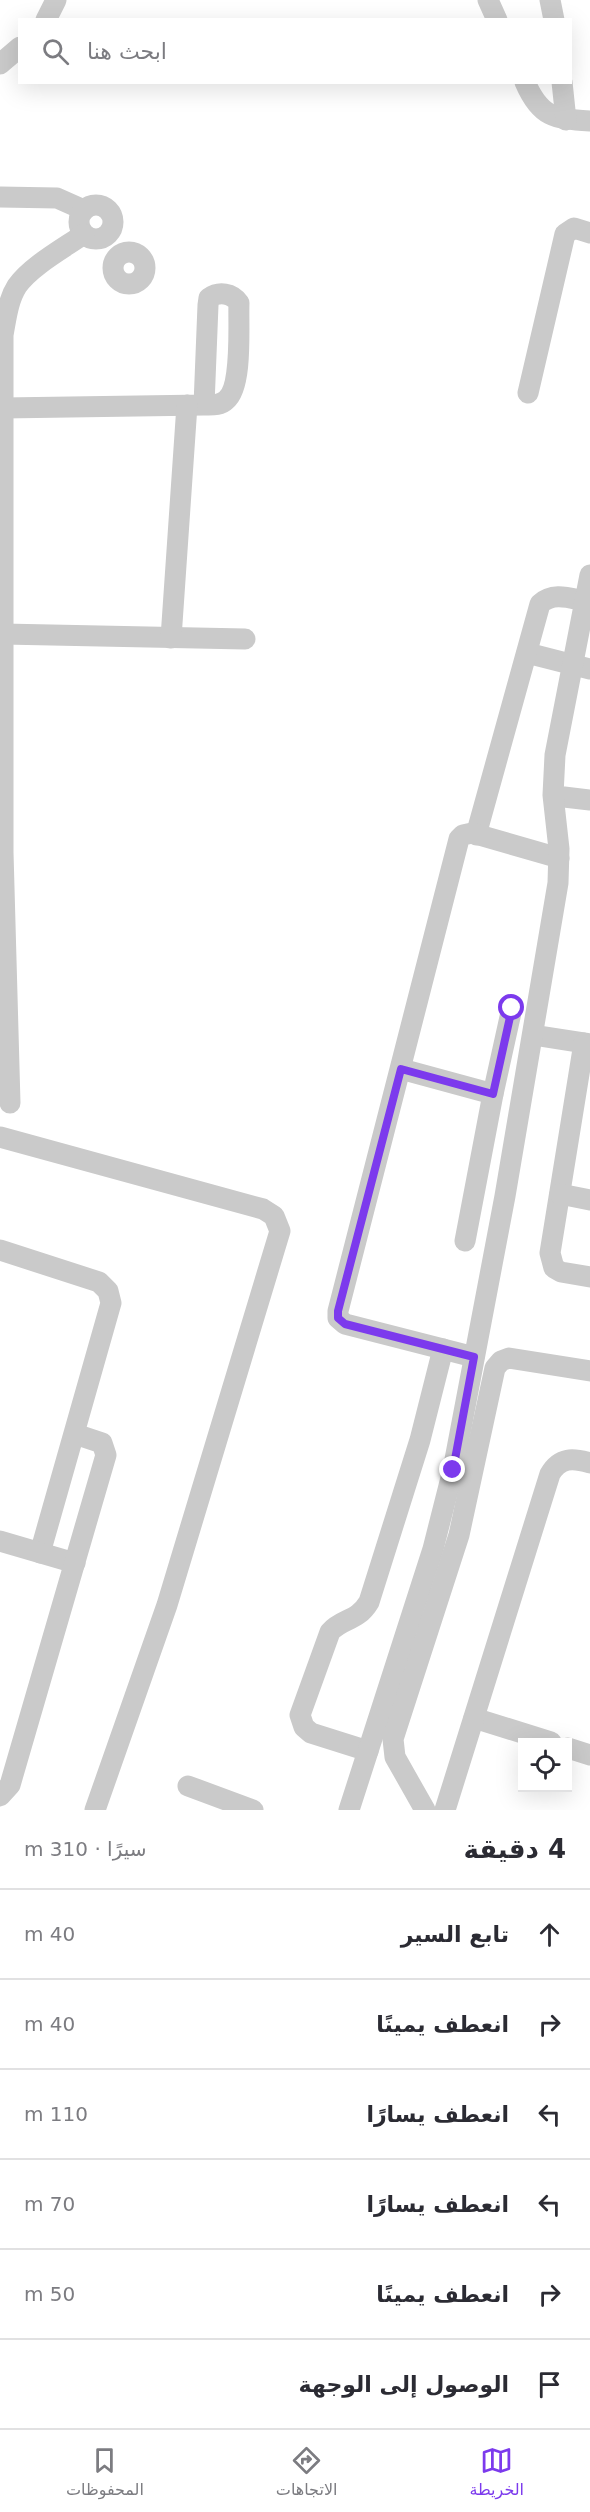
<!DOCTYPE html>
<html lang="ar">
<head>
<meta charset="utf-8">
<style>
  :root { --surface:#fff; --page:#f2f2f3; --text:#2b2b33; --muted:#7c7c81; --line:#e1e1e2; --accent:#7c3aed }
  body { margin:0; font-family:"DejaVu Sans","Noto Sans Arabic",sans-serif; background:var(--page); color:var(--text); direction:rtl }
  .controls { position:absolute; right:18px; bottom:18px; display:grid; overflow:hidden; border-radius:0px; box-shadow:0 6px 24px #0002 }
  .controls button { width:54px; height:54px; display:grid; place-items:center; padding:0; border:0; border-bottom:2px solid var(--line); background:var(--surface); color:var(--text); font:30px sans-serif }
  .stop { position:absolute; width:18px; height:18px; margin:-14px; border:4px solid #7c3aed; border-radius:50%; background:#fff }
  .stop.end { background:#7c3aed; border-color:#fff; box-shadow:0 2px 6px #0008 }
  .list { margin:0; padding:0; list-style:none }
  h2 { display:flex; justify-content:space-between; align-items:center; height:78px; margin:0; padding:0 24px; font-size:26px }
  h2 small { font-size:20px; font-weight:400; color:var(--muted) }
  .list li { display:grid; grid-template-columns:39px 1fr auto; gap:18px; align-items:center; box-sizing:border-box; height:90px; padding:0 24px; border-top:2px solid var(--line) }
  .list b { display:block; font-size:22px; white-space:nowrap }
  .list em { font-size:20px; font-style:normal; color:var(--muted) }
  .icon { flex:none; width:33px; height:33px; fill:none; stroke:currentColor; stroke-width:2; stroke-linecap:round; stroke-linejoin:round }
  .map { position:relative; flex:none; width:590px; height:1810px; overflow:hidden; direction:ltr }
  .search { position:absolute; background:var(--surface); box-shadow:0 6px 24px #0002; left:18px; right:18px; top:18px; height:66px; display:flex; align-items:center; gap:15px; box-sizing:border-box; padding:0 21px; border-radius:0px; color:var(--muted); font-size:22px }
  .sheet { height:618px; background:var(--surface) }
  nav { display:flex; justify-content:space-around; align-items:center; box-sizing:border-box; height:84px; border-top:2px solid var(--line); background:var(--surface); font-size:16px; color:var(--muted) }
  nav a { display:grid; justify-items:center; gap:3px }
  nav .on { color:var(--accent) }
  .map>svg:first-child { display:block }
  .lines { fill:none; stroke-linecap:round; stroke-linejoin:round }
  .minor { stroke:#cacaca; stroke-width:21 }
  .route { stroke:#7c3aed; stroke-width:8 }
</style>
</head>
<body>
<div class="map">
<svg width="590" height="1810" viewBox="0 0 590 1810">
  <rect width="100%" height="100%" fill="#fff"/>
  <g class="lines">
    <g class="minor">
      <polyline points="488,0 497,20"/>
      <polyline points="550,0 554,20"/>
      <polyline points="46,20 56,0"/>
      <polyline points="0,64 20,47"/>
      <path d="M525,82C540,117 554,119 590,121"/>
      <polyline points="562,82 566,120"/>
      <polyline points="0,197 57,198 84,210"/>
      <circle cx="96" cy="222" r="17"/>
      <circle cx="129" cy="268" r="16"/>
      <polyline points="528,393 565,234 574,228 590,233"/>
      <path d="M3,408L204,405C212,405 220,406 226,400C243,387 238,324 239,303C232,293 219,291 209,298L208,305L204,405"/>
      <polyline points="3,634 245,639"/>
      <polyline points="171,638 187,405"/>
      <polyline points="527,653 590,669"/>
      <polyline points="564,797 590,800"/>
      <path d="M476,835L540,604C553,592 569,598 585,601"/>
      <polyline points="533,1035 590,1044"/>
      <polyline points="584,1043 550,1253 554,1268 561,1272 590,1277"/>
      <polyline points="401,1069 493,1094"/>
      <path d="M10,1103L3,852V335C6,319 8,300 17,286C31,266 64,248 84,234"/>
      <polyline points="0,1137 263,1209 274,1216 280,1231 167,1605 95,1810"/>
      <polyline points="560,1194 590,1200"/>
      <polyline points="465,1241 493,1094 512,1008"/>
      <polyline points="0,1250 99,1282 108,1291 111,1303 40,1553"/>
      <polyline points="474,1357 345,1324 338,1318 338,1311 459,839 463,835 472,833 559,858"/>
      <polyline points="0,1541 75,1563"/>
      <polyline points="474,1718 551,1742"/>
      <polyline points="568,1748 590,1755"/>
      <path d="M368,1751L311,1733L304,1727L300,1715L330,1632C342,1618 357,1622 369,1602L420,1440L443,1349"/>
      <polyline points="188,1786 253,1810"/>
      <polyline points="0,1796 10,1785 106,1455 102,1443 75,1434"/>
      <polyline points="349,1810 433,1549 453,1470 505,1196 558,883 559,849 553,795 555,755 590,575"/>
      <polyline points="425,1810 395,1757 393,1739 459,1535 495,1368 501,1361 509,1358 590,1371"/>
      <path d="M445,1810L550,1474C560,1457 573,1458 590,1463"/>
    </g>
  </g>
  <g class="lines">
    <polyline class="route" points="453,1470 474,1357 345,1324 338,1318 338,1311 401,1069 493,1094 512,1008"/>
  </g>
</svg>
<div class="controls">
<button><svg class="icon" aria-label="locate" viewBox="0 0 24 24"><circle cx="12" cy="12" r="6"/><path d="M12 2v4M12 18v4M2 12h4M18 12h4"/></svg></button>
</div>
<div class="stop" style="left:512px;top:1008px"></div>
<div class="stop end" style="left:453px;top:1470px"></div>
<div class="search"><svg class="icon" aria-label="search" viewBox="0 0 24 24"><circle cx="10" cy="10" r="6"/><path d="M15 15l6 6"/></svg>ابحث هنا</div>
</div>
<section class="sheet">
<h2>4 دقيقة<small>سيرًا · 310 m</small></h2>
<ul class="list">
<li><svg class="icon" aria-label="ahead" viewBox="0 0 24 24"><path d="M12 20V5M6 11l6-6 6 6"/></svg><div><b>تابع السير</b></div><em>40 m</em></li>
<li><svg class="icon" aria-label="right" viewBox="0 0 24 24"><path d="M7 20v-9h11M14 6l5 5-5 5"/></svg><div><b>انعطف يمينًا</b></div><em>40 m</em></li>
<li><svg class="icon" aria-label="left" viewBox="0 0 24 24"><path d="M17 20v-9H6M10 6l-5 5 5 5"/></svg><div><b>انعطف يسارًا</b></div><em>110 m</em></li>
<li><svg class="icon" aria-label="left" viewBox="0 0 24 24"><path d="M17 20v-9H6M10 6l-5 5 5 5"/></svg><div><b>انعطف يسارًا</b></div><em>70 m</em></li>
<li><svg class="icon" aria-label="right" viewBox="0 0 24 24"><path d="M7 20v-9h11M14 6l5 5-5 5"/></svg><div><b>انعطف يمينًا</b></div><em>50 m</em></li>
<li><svg class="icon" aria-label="arrive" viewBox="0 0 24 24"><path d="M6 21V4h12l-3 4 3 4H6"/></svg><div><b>الوصول إلى الوجهة</b></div></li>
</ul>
</section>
<nav>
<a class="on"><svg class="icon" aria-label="map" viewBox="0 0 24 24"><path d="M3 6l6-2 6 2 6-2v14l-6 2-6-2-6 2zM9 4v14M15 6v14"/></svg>الخريطة</a>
<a><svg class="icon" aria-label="directions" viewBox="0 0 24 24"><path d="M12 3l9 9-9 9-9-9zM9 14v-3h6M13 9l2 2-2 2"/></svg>الاتجاهات</a>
<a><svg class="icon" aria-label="saved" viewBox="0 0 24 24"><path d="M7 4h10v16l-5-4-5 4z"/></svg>المحفوظات</a>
</nav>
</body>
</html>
